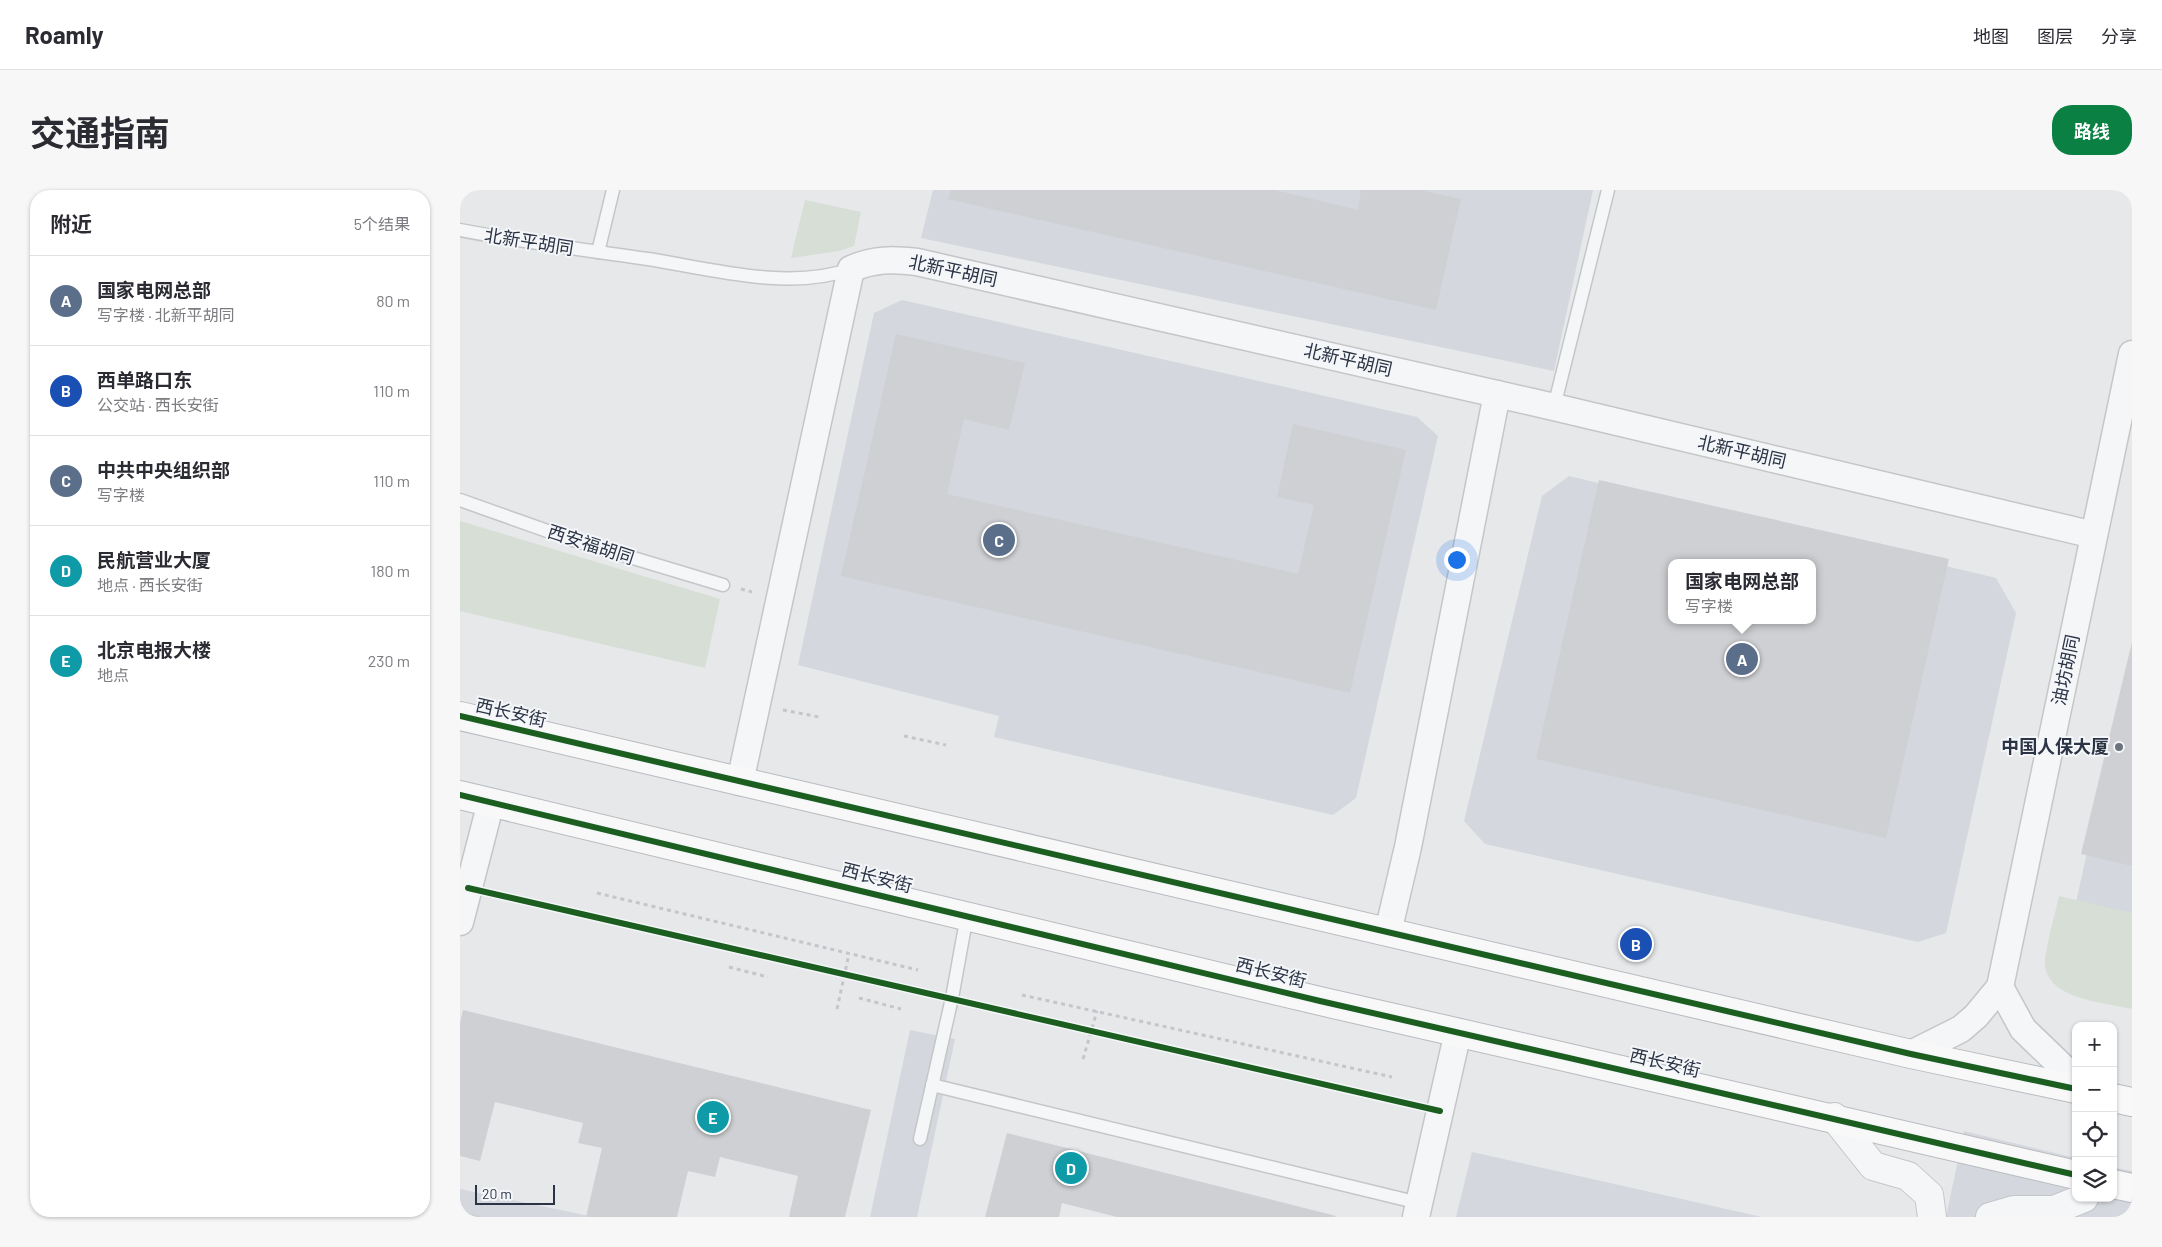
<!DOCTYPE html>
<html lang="zh">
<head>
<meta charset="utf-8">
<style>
  :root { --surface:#fff; --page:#f7f7f7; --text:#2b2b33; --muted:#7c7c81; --line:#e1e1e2; --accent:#0b8043 }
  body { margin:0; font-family:Barlow,"Noto Sans SC",sans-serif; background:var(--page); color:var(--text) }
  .controls { position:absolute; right:15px; bottom:15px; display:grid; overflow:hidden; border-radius:10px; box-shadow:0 1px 4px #0004 }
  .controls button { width:45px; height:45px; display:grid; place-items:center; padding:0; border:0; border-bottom:1px solid var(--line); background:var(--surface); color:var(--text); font:25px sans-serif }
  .scale { position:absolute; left:15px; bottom:12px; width:80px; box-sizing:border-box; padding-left:5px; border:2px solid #2b3445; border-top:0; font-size:14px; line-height:18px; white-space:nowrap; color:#2b3445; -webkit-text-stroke:4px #f4f6f9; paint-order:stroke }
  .you { position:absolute; left:996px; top:369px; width:18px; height:18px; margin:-12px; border:4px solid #fff; border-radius:50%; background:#1a73e8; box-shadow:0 0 0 8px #1a73e833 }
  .badge { display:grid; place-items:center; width:32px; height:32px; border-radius:50%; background:var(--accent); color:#fff; font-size:16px; font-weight:700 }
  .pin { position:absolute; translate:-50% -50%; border:2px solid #fff; box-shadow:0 1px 5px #0006 }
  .popup { position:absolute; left:1208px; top:369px; width:148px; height:65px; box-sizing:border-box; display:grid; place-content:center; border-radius:10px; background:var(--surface); filter:drop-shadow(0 1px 4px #0005); font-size:16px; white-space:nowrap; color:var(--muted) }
  .popup b { font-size:19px; color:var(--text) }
  .popup::after { content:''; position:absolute; left:50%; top:100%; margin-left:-10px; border:10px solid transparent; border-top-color:var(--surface) }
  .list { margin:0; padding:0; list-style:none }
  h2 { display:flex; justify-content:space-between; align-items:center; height:65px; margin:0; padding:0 20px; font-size:21px }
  h2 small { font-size:16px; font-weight:400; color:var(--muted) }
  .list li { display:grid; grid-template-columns:32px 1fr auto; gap:15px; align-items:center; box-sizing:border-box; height:90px; padding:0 20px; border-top:1px solid var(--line) }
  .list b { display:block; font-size:19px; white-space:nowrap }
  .list p { margin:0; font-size:16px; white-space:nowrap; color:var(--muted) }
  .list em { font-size:16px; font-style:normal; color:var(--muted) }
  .icon { flex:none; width:28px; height:28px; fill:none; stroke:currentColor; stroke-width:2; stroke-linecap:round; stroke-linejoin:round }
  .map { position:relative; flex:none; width:1672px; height:1027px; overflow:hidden; border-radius:20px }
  header { display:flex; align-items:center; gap:30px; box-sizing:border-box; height:70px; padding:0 25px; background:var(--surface); border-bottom:1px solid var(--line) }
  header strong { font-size:24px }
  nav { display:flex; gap:28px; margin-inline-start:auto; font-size:18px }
  .intro { display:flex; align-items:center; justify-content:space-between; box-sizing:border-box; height:120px; padding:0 30px }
  h1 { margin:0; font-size:35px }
  .button { padding:12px 22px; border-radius:20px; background:var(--accent); color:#fff; font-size:18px; font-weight:700 }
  main { display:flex; gap:30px; padding:0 30px }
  aside { flex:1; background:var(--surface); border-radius:20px; box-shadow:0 1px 4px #0004 }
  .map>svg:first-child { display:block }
  .built { fill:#d4d7dd; fill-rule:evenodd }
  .green { fill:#d6ded6 }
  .building { fill:#ced0d3; fill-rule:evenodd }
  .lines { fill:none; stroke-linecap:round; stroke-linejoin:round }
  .service-casing { stroke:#c4c6c8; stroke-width:15 }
  .minor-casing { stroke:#c4c6c8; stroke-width:29 }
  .tertiary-casing { stroke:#c4c6c8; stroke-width:30 }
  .trunk-casing { stroke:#b8bbbf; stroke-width:30 }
  .path { stroke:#c5c6ca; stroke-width:3; stroke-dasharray:4 4; stroke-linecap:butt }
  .service { stroke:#f5f6f7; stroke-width:12 }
  .minor { stroke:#f5f6f7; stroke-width:26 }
  .tertiary { stroke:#f5f6f7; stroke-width:28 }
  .trunk { stroke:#f8f8f8; stroke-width:28 }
  .cycleway-casing { stroke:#f4f6f9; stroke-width:9 }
  .cycleway { stroke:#1b5e20; stroke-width:6 }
  .poi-dot { fill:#6c737f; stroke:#f4f6f9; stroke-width:2 }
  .labels { text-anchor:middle; stroke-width:4; stroke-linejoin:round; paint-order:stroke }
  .street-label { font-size:18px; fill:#2b3445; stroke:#f4f6f9 }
  .poi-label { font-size:18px; font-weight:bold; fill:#2b3445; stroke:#f4f6f9; text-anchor:end }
</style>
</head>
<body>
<header>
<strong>Roamly</strong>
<nav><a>地图</a><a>图层</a><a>分享</a></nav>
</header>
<div class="intro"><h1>交通指南</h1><a class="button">路线</a></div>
<main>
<aside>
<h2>附近<small>5个结果</small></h2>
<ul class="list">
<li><span class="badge" style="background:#5c6f8a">A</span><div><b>国家电网总部</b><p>写字楼 · 北新平胡同</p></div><em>80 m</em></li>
<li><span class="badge" style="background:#1a4fb4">B</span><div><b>西单路口东</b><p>公交站 · 西长安街</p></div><em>110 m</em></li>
<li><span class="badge" style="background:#5c6f8a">C</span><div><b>中共中央组织部</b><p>写字楼</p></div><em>110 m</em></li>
<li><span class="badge" style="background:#0f9aa8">D</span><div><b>民航营业大厦</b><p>地点 · 西长安街</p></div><em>180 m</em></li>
<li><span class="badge" style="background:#0f9aa8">E</span><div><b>北京电报大楼</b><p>地点</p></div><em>230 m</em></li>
</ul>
</aside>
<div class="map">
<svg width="1672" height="1027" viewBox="0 0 1672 1027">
  <rect width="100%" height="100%" fill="#e6e8ea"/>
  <g class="built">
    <polygon points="473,0 1133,0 1094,181 461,48"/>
    <polygon points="442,110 957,227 978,246 896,608 873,625 534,547 539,526 338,475 414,123"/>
    <path d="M1109,286L1536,388L1556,423L1486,743L1458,752L1025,654L1004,631L1082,306ZM1212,373H1352V430H1212Z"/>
    <polygon points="1672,457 1672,808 1599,790"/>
    <polygon points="450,840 495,849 457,1027 410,1027"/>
    <polygon points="1504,941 1616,968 1616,1008 1653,1008 1653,977 1672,981 1672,1027 1486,1027"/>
    <polygon points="1012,962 1302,1027 996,1027"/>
    <polygon points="0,999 134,1027 0,1027"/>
  </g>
  <g class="green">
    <polygon points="345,10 401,22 394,56 379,61 331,68"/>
    <polygon points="0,331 260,409 245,478 0,421"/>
    <path d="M1599,706L1672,723V819C1644,812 1589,810 1585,775C1584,763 1596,721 1599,706Z"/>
  </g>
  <g class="building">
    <polygon points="491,0 815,0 898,20 901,0 961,0 1001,9 976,120 488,9"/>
    <polygon points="436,144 565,173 549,240 504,229 487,304 838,384 854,315 817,307 833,234 946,260 890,503 381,386"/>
    <path d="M1139,290L1489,369L1426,648L1076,569ZM1212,373H1352V430H1212Z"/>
    <polygon points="1672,452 1672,676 1621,664"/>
    <polygon points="3,820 411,920 385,1027 329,1027 338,986 260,967 255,987 228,981 217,1027 126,1027 142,958 118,953 123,933 35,912 20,971 0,966 0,833"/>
    <polygon points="547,943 876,1026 875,1027 657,1027 602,1013 599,1027 525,1027"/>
    <polygon points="0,1021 21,1026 20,1027 0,1027"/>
  </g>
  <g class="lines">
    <g class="service-casing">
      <g id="service">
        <path d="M0,40C62,52 125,60 188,69C251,79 329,101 391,79"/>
        <polyline points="138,62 153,0"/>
        <polyline points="1094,217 1148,0"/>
        <polyline points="0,310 110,349 263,395"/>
        <polyline points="472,895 959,1013"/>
        <polyline points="460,949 492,808 507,725"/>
      </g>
    </g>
    <g class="minor-casing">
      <g id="minor">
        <path d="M280,592L391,79C413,69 433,69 457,72L1094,217L1634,345"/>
        <polyline points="0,732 31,612"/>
        <polyline points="928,742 948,657 1037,204"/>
        <polyline points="1540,797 1563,839 1616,890"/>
        <polyline points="1451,864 1501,839 1516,826 1540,797 1672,164"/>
        <polyline points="956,1027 998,842"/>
      </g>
    </g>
    <g class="tertiary-casing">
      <g id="tertiary">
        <polyline points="1374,927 1413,976 1448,986 1469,1005 1472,1027"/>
        <polyline points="1530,1027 1554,1020 1594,1020 1624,1008"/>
      </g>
    </g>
    <g class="trunk-casing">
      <g id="trunk">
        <polyline points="0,526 1451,864 1616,899"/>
        <path d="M0,605C287,672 573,744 860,811C1112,869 1364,925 1616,985"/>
        <polyline points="1653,908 1672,912"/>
        <polyline points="1653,994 1672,998"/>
      </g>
    </g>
    <g class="path">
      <polyline points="281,399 292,402"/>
      <polyline points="323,520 359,527"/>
      <polyline points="444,546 486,555"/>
      <polyline points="137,703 458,780"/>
      <polyline points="269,777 308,787"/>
      <polyline points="562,805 932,887"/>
      <polyline points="399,808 441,819"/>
      <polyline points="377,819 389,764"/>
      <polyline points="623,869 637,821"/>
    </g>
    <use href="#service" class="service"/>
    <use href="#minor" class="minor"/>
    <use href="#tertiary" class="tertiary"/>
    <use href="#trunk" class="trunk"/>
    <g class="cycleway-casing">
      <g id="cycleway">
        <polyline points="0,526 1451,864 1616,899"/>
        <path d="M0,605C287,672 573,744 860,811C1112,869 1364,925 1616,985"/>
        <path d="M8,698C333,771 657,844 980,921"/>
      </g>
    </g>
    <use href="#cycleway" class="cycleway"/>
  </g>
  <circle class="poi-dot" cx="1659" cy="557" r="5"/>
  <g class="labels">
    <g class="street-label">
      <text transform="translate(69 52) rotate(9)" y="6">北新平胡同</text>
      <text transform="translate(493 81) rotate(12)" y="6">北新平胡同</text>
      <text transform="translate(888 170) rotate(13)" y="6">北新平胡同</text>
      <text transform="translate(1282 262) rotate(13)" y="6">北新平胡同</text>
      <text transform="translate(131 355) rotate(18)" y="6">西安福胡同</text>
      <text transform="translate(1606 480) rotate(-78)" y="6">油坊胡同</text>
      <text transform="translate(51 523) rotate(13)" y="6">西长安街</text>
      <text transform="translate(417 688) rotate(14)" y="6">西长安街</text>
      <text transform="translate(811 783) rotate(14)" y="6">西长安街</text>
      <text transform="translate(1205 873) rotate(13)" y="6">西长安街</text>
    </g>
    <g class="poi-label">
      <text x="1649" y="563">中国人保大厦</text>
    </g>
  </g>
</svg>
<div class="controls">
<button>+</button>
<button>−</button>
<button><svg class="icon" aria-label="locate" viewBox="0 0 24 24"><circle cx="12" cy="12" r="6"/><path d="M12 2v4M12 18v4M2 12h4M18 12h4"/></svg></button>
<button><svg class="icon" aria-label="layers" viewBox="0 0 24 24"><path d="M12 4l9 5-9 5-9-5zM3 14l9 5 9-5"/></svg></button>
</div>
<div class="scale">20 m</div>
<div class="you"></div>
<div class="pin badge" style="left:1282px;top:469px;background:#5c6f8a">A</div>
<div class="popup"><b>国家电网总部</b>写字楼</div>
<div class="pin badge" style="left:1176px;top:754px;background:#1a4fb4">B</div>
<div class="pin badge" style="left:539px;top:350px;background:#5c6f8a">C</div>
<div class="pin badge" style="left:611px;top:978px;background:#0f9aa8">D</div>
<div class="pin badge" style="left:253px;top:927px;background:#0f9aa8">E</div>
</div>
</main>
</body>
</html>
